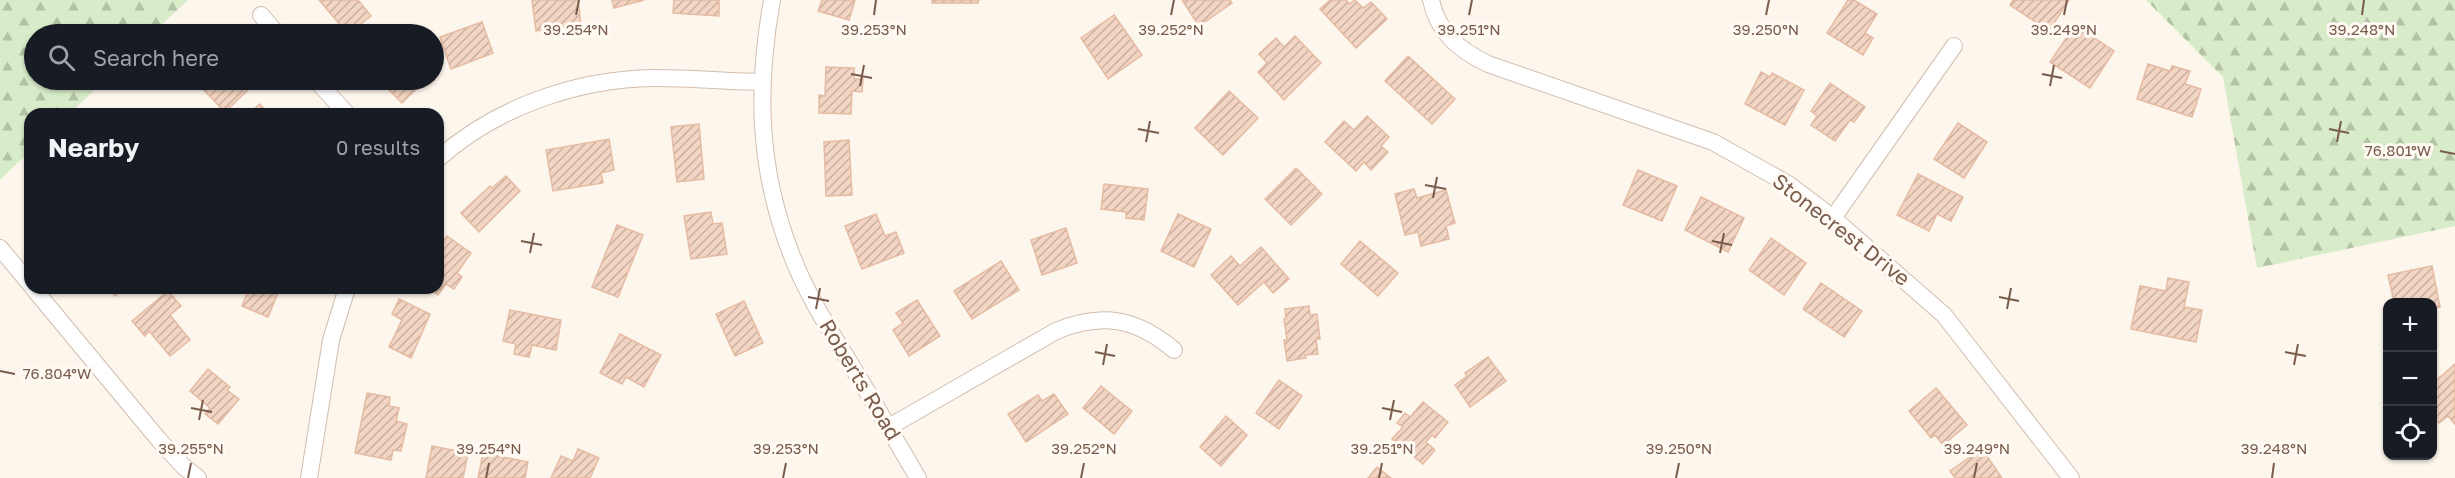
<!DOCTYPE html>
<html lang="en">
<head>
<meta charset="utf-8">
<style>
  :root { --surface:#171b24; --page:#20242c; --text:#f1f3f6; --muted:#9ea1a6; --line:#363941 }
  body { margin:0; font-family:"Golos Text",sans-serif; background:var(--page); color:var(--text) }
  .controls { position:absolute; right:18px; bottom:18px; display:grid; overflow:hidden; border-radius:12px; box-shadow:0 2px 4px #0004 }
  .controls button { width:54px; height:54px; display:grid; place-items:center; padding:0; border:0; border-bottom:2px solid var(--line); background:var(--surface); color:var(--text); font:30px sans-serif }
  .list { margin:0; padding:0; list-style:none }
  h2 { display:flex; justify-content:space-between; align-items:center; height:78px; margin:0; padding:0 24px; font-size:26px }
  h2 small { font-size:20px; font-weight:400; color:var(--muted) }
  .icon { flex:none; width:33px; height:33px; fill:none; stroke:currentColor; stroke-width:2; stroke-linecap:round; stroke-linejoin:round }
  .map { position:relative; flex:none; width:2455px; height:478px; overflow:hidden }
  .search { position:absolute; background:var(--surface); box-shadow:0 2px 4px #0004; left:24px; top:24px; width:420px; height:66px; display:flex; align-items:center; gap:15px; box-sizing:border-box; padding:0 21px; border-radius:33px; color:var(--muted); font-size:22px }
  .panel { position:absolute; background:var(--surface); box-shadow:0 2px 4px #0004; left:24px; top:108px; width:420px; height:186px; border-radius:18px }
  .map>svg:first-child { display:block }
  .forest { fill:url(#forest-firs) }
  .building { fill:url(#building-hatch); stroke:#e6bba3; stroke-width:1.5 }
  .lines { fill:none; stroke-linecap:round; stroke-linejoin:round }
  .minor-casing { stroke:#d1beb0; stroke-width:18 }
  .minor { stroke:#fff; stroke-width:16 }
  .ticks { fill:none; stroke:#7a5c4d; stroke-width:2 }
  .labels { text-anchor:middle; stroke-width:6; stroke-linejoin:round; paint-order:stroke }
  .street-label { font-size:21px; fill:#7a5c4d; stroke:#fffaf3 }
  .ticks-label { font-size:15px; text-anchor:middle; fill:#7a5c4d; stroke:#fffaf3; stroke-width:6; stroke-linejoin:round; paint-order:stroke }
</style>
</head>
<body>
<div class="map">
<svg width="2455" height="478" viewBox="0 0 2455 478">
  <defs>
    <pattern id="forest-firs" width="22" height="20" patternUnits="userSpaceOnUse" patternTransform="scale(1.5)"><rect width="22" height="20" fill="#d8ecc9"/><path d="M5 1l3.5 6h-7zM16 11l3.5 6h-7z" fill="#b4c2a5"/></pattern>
    <pattern id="building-hatch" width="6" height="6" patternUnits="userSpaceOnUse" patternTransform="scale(1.5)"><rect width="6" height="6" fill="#f3d5c3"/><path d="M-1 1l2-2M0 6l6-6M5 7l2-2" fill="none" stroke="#cab0a1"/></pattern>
  </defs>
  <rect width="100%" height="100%" fill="#fdf6ec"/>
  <g class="forest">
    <polygon points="0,0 188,0 152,34 34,34 34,80 105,80 69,114 30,114 30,151 0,180"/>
    <polygon points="2146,0 2455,0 2455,226 2257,268 2223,77"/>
  </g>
  <g class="building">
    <polygon points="319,0 358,0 371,16 348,34"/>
    <polygon points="532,0 578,0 581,25 536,31"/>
    <polygon points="612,0 644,0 614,8"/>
    <polygon points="674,0 719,0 719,16 673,13"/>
    <polygon points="822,0 855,0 849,20 818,11"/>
    <polygon points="932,0 979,0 978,3 932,3"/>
    <polygon points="1182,0 1230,0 1232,3 1199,26"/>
    <polygon points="1330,0 1346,0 1349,4 1355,0 1363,8 1371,2 1387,19 1356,48 1320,9"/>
    <polygon points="1848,0 1854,0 1877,14 1865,33 1873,38 1863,55 1827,33"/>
    <polygon points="2013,0 2069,0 2049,31 2010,5"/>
    <polygon points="1114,15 1142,55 1108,79 1081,38"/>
    <polygon points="482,22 493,53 451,69 440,37"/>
    <polygon points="2075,25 2114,51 2090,88 2050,62"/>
    <polygon points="1295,36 1321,63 1284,100 1258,72 1267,63 1259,54 1276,38 1284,47"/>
    <polygon points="1408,56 1455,99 1432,124 1385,81"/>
    <polygon points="2148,64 2170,71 2172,66 2190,71 2185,84 2201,89 2192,117 2137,99"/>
    <polygon points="826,67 854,68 854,79 863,79 862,92 852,91 851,114 819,113 819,95 825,96"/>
    <polygon points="1761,72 1770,77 1772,73 1804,90 1785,125 1745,104"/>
    <polygon points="198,80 244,80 251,87 225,112 196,82"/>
    <polygon points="379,80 425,80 402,103"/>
    <polygon points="1830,83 1865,107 1854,122 1850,120 1835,141 1811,125 1817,116 1811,111"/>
    <polygon points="1229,91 1258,118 1223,155 1195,128"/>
    <polygon points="260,104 268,114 248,114"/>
    <polygon points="1367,116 1389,137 1381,146 1388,152 1371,170 1364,162 1356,171 1325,142 1344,121 1354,130"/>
    <polygon points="1958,123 1987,142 1964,178 1934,159"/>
    <polygon points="699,124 704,179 677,182 671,127"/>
    <polygon points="609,139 614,170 601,173 603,183 553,191 546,150"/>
    <polygon points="849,140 852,195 826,196 824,142"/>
    <polygon points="1296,168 1322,194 1291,225 1265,199"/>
    <polygon points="1638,170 1677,186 1662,221 1623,205"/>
    <polygon points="1918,174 1963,197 1951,221 1937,214 1929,231 1897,215"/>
    <polygon points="506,176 520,191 479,232 461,213 490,186 492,188"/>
    <polygon points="1104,184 1148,189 1144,220 1126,218 1126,212 1101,209"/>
    <polygon points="1414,189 1417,198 1446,190 1455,223 1446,226 1449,239 1421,246 1418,232 1405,235 1395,194"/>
    <polygon points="1701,197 1744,218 1728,252 1685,230"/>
    <polygon points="711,212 713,224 722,223 727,254 691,259 684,216"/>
    <polygon points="876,214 885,236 896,232 904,253 862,269 845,226"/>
    <polygon points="1178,214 1211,229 1194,267 1161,251"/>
    <polygon points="617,225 643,235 618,297 592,287"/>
    <polygon points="1066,228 1077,263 1042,275 1031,240"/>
    <polygon points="447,236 471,253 457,273 462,277 454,289 446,284 438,295 431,290 432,288 438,288 438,250"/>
    <polygon points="1771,238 1806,263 1784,295 1749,270"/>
    <polygon points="1360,241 1398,273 1378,296 1341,264"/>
    <polygon points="1261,247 1289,279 1273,293 1264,282 1238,305 1211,275 1231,256 1240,266"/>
    <polygon points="1001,261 1019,290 972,319 954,291"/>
    <polygon points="2432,266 2440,307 2432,308 2432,302 2394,302 2388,275"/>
    <polygon points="2168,278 2189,282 2184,307 2202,310 2196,342 2131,329 2140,286 2166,291"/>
    <polygon points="1821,283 1862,311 1844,337 1803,309"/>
    <polygon points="109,288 125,288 115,296"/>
    <polygon points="249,288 287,288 286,291 280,288 268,317 242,306"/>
    <polygon points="168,291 181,306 170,315 190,340 170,356 149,331 145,336 132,321"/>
    <polygon points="399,299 430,314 411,358 389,347 402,320 392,314"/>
    <polygon points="917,300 940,336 909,356 893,330 903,323 896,313"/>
    <polygon points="744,301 763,343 735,356 716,314"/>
    <polygon points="1309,306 1310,315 1317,314 1320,339 1316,339 1318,354 1305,355 1306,358 1287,361 1284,340 1287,340 1284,319 1286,318 1285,309"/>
    <polygon points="510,310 561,320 556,350 532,345 529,357 514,354 516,344 503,341"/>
    <polygon points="620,334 661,355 644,387 626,377 622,384 600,373"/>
    <polygon points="1488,357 1506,381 1470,407 1455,385 1467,376 1465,373"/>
    <polygon points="2455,364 2455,424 2448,416 2439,423 2432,415 2432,384"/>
    <polygon points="208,369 230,387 227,390 239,399 218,424 205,414 210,408 190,391"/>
    <polygon points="1279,380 1302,396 1279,429 1256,413"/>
    <polygon points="1101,386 1132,411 1114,434 1083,408"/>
    <polygon points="1936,388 1967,425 1943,445 1935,435 1931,438 1909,411"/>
    <polygon points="367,393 390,397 389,406 399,408 396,421 407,424 401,451 393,450 391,460 355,453"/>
    <polygon points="1054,394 1068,414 1026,442 1008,414 1038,395 1042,401"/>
    <polygon points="1423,402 1448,422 1435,438 1432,435 1426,442 1435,450 1423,464 1392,439 1403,427 1397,423 1405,413 1410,417"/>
    <polygon points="1226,416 1247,435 1221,466 1200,447"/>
    <polygon points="432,446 468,453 463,478 426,478"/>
    <polygon points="578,449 599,458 590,478 551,478 561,456 573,461"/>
    <polygon points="1982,449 2002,478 1955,478 1950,471"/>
    <polygon points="483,453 528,462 525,478 478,478"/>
    <polygon points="1377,467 1391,478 1368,478"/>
  </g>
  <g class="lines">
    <g class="minor-casing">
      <g id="minor">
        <path d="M772,0C756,89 758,170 792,256C806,293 828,327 848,360C872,399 895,439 918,478"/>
        <path d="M1431,0C1438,33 1459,50 1488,64L1713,142L1788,184L1833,218L1944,315L2071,478"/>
        <polyline points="261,15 277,34"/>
        <polyline points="316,80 347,114"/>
        <path d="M438,159C496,107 577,79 654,78C690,78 725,81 761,82"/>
        <polyline points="1833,218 1954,46"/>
        <polyline points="0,248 30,284"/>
        <polyline points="33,288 159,440 183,466 198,478"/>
        <path d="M889,427L1056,331C1102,312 1136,318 1174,350"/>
        <polyline points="309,478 331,340 347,288"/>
      </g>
    </g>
    <use href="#minor" class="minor"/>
  </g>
  <path class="ticks" d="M576,15L579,0M874,15L876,0M1171,15L1174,0M1469,15L1472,0M1766,15L1769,0M2064,15L2067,0M2362,15L2364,0M851,74L872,78M2042,74L2062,78M860,86L864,65M2050,86L2054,65M1138,129L1159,133M2329,129L2349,133M1146,142L1150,121M2337,142L2341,121M2440,151L2455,154M1425,185L1446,189M1433,198L1437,177M521,241L542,245M1712,241L1732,245M530,253L534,233M1720,253L1724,233M808,297L829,301M1999,297L2019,301M816,309L820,288M2007,309L2011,288M1095,352L1115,356M2285,352L2306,356M1103,365L1107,344M2294,365L2298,344M0,371L15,374M191,408L212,412M1382,408L1402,412M199,420L203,400M1390,420L1394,400M188,478L191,463M486,478L489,463M783,478L786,463M1081,478L1084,463M1379,478L1382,463M1676,478L1679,463M1974,478L1977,463M2272,478L2274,463"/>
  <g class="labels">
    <g class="street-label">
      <text transform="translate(1841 230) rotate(38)" y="7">Stonecrest Drive</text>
      <text transform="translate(860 380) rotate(59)" y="7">Roberts Road</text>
    </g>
  </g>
  <g class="ticks-label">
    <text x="576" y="35">39.254°N</text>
    <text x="874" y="35">39.253°N</text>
    <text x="1171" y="35">39.252°N</text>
    <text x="1469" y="35">39.251°N</text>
    <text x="1766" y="35">39.250°N</text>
    <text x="2064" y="35">39.249°N</text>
    <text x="2362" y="35">39.248°N</text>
    <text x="2398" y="156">76.801°W</text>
    <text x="57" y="379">76.804°W</text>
    <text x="191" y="454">39.255°N</text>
    <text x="489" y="454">39.254°N</text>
    <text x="786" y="454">39.253°N</text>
    <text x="1084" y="454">39.252°N</text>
    <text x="1382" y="454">39.251°N</text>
    <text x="1679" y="454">39.250°N</text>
    <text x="1977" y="454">39.249°N</text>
    <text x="2274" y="454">39.248°N</text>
  </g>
</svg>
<div class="controls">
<button>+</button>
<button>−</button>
<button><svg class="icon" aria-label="locate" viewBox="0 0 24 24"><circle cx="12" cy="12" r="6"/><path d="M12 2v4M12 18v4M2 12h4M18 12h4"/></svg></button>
</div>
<div class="search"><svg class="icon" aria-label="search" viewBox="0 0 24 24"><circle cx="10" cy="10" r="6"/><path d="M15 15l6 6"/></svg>Search here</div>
<section class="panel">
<h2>Nearby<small>0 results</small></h2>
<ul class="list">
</ul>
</section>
</div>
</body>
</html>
